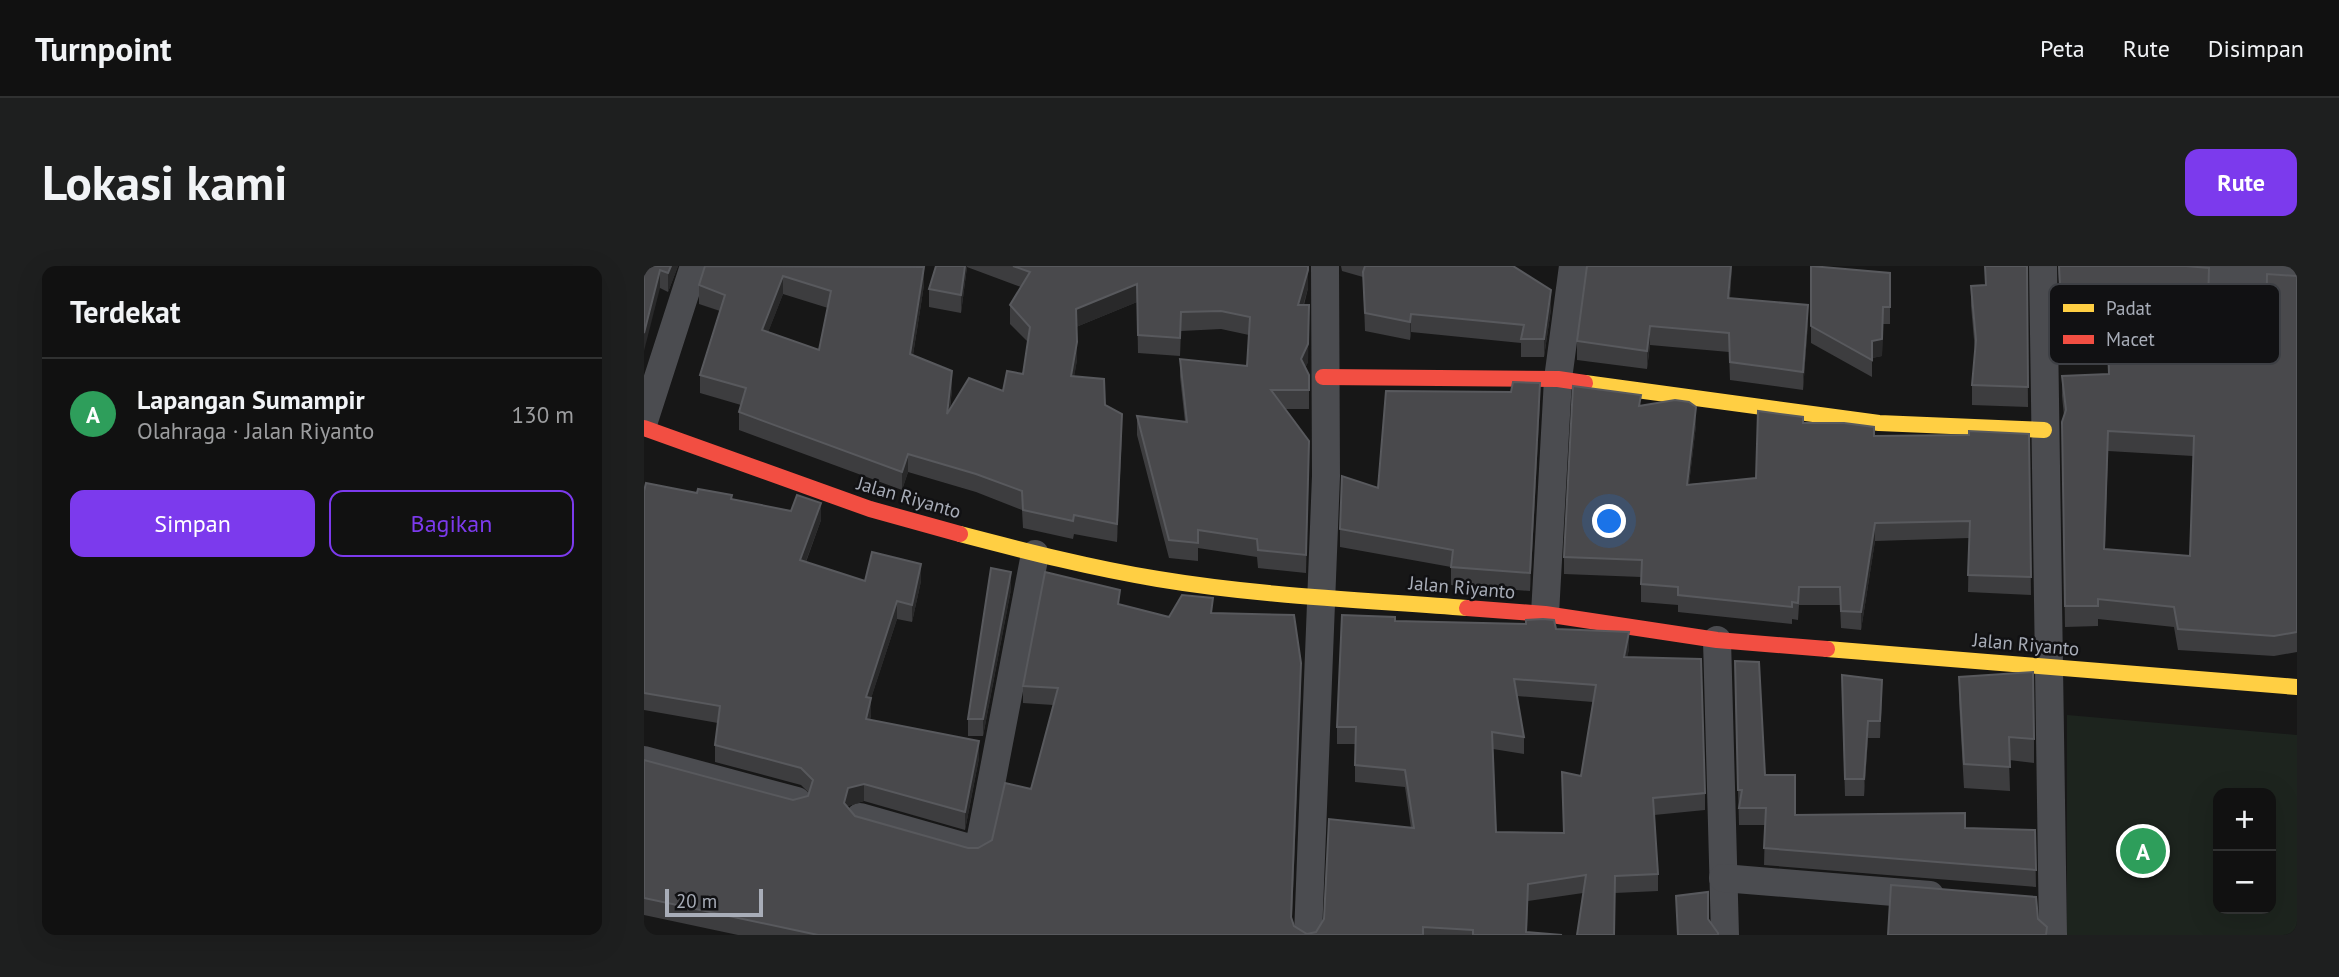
<!DOCTYPE html>
<html lang="id">
<head>
<meta charset="utf-8">
<style>
  :root { --surface:#111; --page:#1e1f1f; --text:#f1f3f6; --muted:#9c9d9f; --line:#303131; --accent:#7c3aed }
  body { margin:0; font-family:"PT Sans",sans-serif; background:var(--page); color:var(--text) }
  .controls { position:absolute; right:21px; bottom:21px; display:grid; overflow:hidden; border-radius:14px; box-shadow:0 7px 28px #0002 }
  .controls button { width:63px; height:63px; display:grid; place-items:center; padding:0; border:0; border-bottom:2px solid var(--line); background:var(--surface); color:var(--text); font:35px sans-serif }
  .scale { position:absolute; left:21px; bottom:18px; width:98px; box-sizing:border-box; padding-left:7px; border:4px solid #a8adb8; border-top:0; font-size:19px; line-height:24px; white-space:nowrap; color:#a8adb8; -webkit-text-stroke:5px #111113; paint-order:stroke }
  .you { position:absolute; left:966px; top:256px; width:24px; height:24px; margin:-18px; border:5px solid #fff; border-radius:50%; background:#1a73e8; box-shadow:0 0 0 10px #1a73e833 }
  .badge { display:grid; place-items:center; width:46px; height:46px; border-radius:50%; background:var(--accent); color:#fff; font-size:23px; font-weight:700 }
  .pin { position:absolute; translate:-50% -50%; border:4px solid #fff; box-shadow:0 2px 7px #0006 }
  .list { margin:0; padding:0; list-style:none }
  h2 { display:flex; justify-content:space-between; align-items:center; height:91px; margin:0; padding:0 28px; font-size:30px }
  h2 small { font-size:23px; font-weight:400; color:var(--muted) }
  .list li { display:grid; grid-template-columns:46px 1fr auto; gap:21px; align-items:center; box-sizing:border-box; height:112px; padding:0 28px; border-top:2px solid var(--line) }
  .list b { display:block; font-size:26px; white-space:nowrap }
  .list p { margin:0; font-size:23px; white-space:nowrap; color:var(--muted) }
  .list em { font-size:23px; font-style:normal; color:var(--muted) }
  .actions { display:flex; gap:14px; padding:21px 28px }
  .actions a { flex:1; padding:16px 0; border:2px solid var(--accent); border-radius:14px; text-align:center; font-size:24px; color:var(--accent) }
  .actions .main { background:var(--accent); color:#fff }
  .map { position:relative; flex:none; width:1653px; height:669px; overflow:hidden; border-radius:14px }
  header { display:flex; align-items:center; gap:42px; box-sizing:border-box; height:98px; padding:0 35px; background:var(--surface); border-bottom:2px solid var(--line) }
  header strong { font-size:33px }
  nav { display:flex; gap:38px; margin-inline-start:auto; font-size:24px }
  .intro { display:flex; align-items:center; justify-content:space-between; box-sizing:border-box; height:168px; padding:0 42px }
  h1 { margin:0; font-size:49px }
  .button { padding:18px 32px; border-radius:14px; background:var(--accent); color:#fff; font-size:24px; font-weight:700 }
  main { display:flex; gap:42px; padding:0 42px }
  aside { flex:1; background:var(--surface); border-radius:14px; box-shadow:0 7px 28px #0002 }
  .map>svg:first-child { display:block }
  .green { fill:#1d241e; fill-rule:evenodd }
  .lines { fill:none; stroke-linecap:round; stroke-linejoin:round }
  .street { stroke:#4b4c50; stroke-width:28 }
  .slow { stroke:#ffcf43; stroke-width:16 }
  .jam { stroke:#f24e42; stroke-width:16 }
  .wall { fill:#3d3d3f; fill-rule:evenodd }
  .shaded-wall { fill:#29292a }
  .building { fill:#49494c; stroke:#58595d; stroke-width:2; fill-rule:evenodd }
  .labels { text-anchor:middle; stroke-width:5; stroke-linejoin:round; paint-order:stroke }
  .street-label { font-size:19px; fill:#a8adb8; stroke:#111113 }
  .key { fill:#111113; stroke:#3e4045; stroke-width:2 }
  .key-label { font-size:19px; fill:#a8adb8 }
</style>
</head>
<body>
<header>
<strong>Turnpoint</strong>
<nav><a>Peta</a><a>Rute</a><a>Disimpan</a></nav>
</header>
<div class="intro"><h1>Lokasi kami</h1><a class="button">Rute</a></div>
<main>
<aside>
<h2>Terdekat<small></small></h2>
<ul class="list">
<li><span class="badge" style="background:#2e9e5b">A</span><div><b>Lapangan Sumampir</b><p>Olahraga · Jalan Riyanto</p></div><em>130 m</em></li>
</ul>
<div class="actions"><a class="main">Simpan</a><a>Bagikan</a></div>
</aside>
<div class="map">
<svg width="1653" height="669" viewBox="0 0 1653 669">
  <rect width="100%" height="100%" fill="#171717"/>
  <path class="green" d="M1423,449L1653,469V669H1423ZM1574,527H1627V643H1574Z"/>
  <g class="lines">
    <g class="street">
      <polyline points="1399,0 1409,669"/>
      <polyline points="1507,0 1653,15"/>
      <polyline points="0,155 50,0"/>
      <polyline points="901,348 914,113 929,0"/>
      <polyline points="1073,374 1081,669"/>
      <polyline points="0,494 153,535"/>
      <polyline points="216,551 329,583 335,581 391,288"/>
      <polyline points="1079,612 1286,629"/>
      <polyline points="664,669 682,210 681,0"/>
    </g>
    <g class="slow">
      <polyline points="941,117 1235,157 1400,164"/>
      <path d="M316,268C381,285 447,302 514,313C616,330 720,334 823,342"/>
      <polyline points="1183,383 1653,421"/>
    </g>
    <g class="jam">
      <polyline points="679,111 914,113 941,117"/>
      <polyline points="0,162 226,243 316,268"/>
      <polyline points="823,342 901,348 1073,374 1183,383"/>
    </g>
  </g>
  <g class="wall">
    <polygon points="0,0 34,0 24,26 16,22"/>
    <path d="M61,0L280,19L269,89L308,123L306,144L359,125L379,108L384,76L366,58V39L377,21L323,1L317,47L285,41V23L292,0H664V22L660,39L664,96L661,102L665,109V143H641L665,193L662,307L614,302L613,291L554,282V295L525,292L493,169V150L541,156L536,111V93L603,100L605,69L577,63L537,65L536,90L494,87L493,36L432,61L433,94L430,110L461,139L478,166L473,276L430,268L429,273L379,262L378,244L332,226L264,206L258,224L95,164V146L97,139L56,127V109L76,45L55,38V19ZM139,28L184,42L175,84L124,66Z"/>
    <polygon points="697,0 869,0 907,43 900,91 877,91 877,77 767,66 766,74 721,65 719,11 698,5"/>
    <polygon points="943,0 1088,0 1086,32 1164,57 1159,124 1086,114 1085,86 1006,79 1003,103 933,94 933,75"/>
    <polygon points="1167,0 1246,7 1246,58 1239,58 1238,90 1228,92 1228,111 1167,77"/>
    <polygon points="1383,0 1384,141 1328,139 1328,119 1331,85 1327,40 1327,20 1341,19"/>
    <path d="M1414,0H1542L1565,23L1564,70L1622,73L1653,10V386L1630,390L1534,384L1530,361L1454,353V360L1421,361L1418,176L1420,150L1418,130V110L1464,108L1463,60L1417,58ZM1464,185L1549,190L1546,290L1461,283Z"/>
    <polygon points="896,135 886,325 807,319 807,301 696,281 696,263 734,222"/>
    <polygon points="997,140 1052,159 1045,218 1112,212 1159,157 1230,170 1385,168 1387,329 1324,326 1325,272 1231,275 1217,364 1197,362 1196,339 1155,339 1154,354 1148,353 1148,358 1034,346 1034,339 997,336 997,311 920,308 920,291"/>
    <path d="M0,225L53,227L177,254L162,296L221,315H277L268,356L253,353L227,432V449L226,454L335,492L321,564L220,535L204,540V541L211,550L324,582H334L348,574L387,523L409,439L379,437V420L476,338L525,351L569,347L657,414L648,653L650,660L663,668L672,666L767,562L761,521L711,516V478H693V461L751,355L912,363L985,383L983,391L1061,527V544L1010,549L1014,608V625L971,627H939L884,635L883,666L918,669H94L0,649V494L149,534L164,530L165,527L157,519L71,496V479L74,457L0,444ZM873,430L949,436L937,510L918,506L920,567L852,566L849,483L880,488V471Z"/>
    <polygon points="367,323 339,470 324,470 324,453"/>
    <polygon points="1315,411 1390,473 1390,497 1365,494 1366,525 1320,522 1315,435"/>
    <polygon points="1091,412 1121,509 1151,549 1321,562 1391,564 1392,621 1120,599 1121,559 1095,559"/>
    <polygon points="1198,426 1238,431 1236,472 1224,472 1220,530 1201,530"/>
  </g>
  <g class="shaded-wall">
    <polygon points="27,0 34,0 24,26 24,7"/>
    <polygon points="321,0 323,0 317,47 317,29"/>
    <polygon points="1087,0 1088,0 1084,51 1084,32"/>
    <polygon points="280,1 280,19 266,107 266,88"/>
    <polygon points="16,4 16,22 0,85 0,67"/>
    <polygon points="664,4 664,22 654,57 654,39"/>
    <polygon points="139,10 139,28 118,82 118,64"/>
    <polygon points="493,18 493,36 432,61 432,43"/>
    <polygon points="907,24 907,43 900,91 900,73"/>
    <polygon points="1164,39 1164,57 1159,124 1159,106"/>
    <polygon points="1239,41 1238,90 1228,92 1228,75"/>
    <polygon points="767,48 767,66 766,74 766,56"/>
    <polygon points="665,58 664,96 657,111 657,93"/>
    <polygon points="1006,60 1006,79 1003,103 1003,85"/>
    <polygon points="433,76 433,94 427,129 427,110"/>
    <polygon points="308,105 308,123 303,166 303,148"/>
    <polygon points="896,117 896,135 886,325 886,307"/>
    <polygon points="1052,141 1052,159 1043,236 1043,219"/>
    <polygon points="478,148 478,166 473,276 473,258"/>
    <polygon points="1464,165 1464,185 1460,303 1460,283"/>
    <polygon points="264,188 264,206 258,224 258,206"/>
    <polygon points="177,237 177,254 156,311 156,294"/>
    <polygon points="1231,257 1231,275 1217,364 1217,346"/>
    <polygon points="277,298 277,315 268,356 268,339"/>
    <polygon points="367,306 367,323 339,470 339,453"/>
    <polygon points="253,335 253,353 222,448 222,431"/>
    <polygon points="985,366 985,383 980,408 980,391"/>
    <polygon points="657,397 657,414 647,668 647,651"/>
    <polygon points="1238,414 1238,431 1236,472 1236,455"/>
    <polygon points="227,432 227,449 222,470 222,453"/>
    <polygon points="1224,455 1224,472 1220,530 1220,513"/>
    <polygon points="335,475 335,492 321,564 321,546"/>
    <polygon points="220,518 220,535 204,540 200,554 200,537 204,522"/>
  </g>
  <g class="building">
    <polygon points="0,0 27,0 24,7 16,4 0,67"/>
    <path d="M61,0L280,1L266,88L308,105L303,148L325,112L359,125L363,105L379,108L386,61L366,39L386,6L369,0H664V4L654,39H665L664,78L657,93L665,109V124H627L665,175L662,289L614,284L613,273L554,264V277L525,274L493,150L543,156L536,93L603,100L606,51L577,45L537,46L536,72L494,69L493,18L432,43L433,76L427,110L460,113L461,139L478,148L473,258L430,249L429,255L379,244L378,225L332,208L264,188L258,206L95,146L102,122L56,109L81,29L55,19ZM139,10L187,25L175,84L118,64Z"/>
    <polygon points="292,0 321,0 317,29 285,23"/>
    <polygon points="721,0 869,0 907,24 900,73 877,73 880,59 767,48 766,56 721,47 719,6"/>
    <polygon points="943,0 1087,0 1084,32 1164,39 1159,106 1086,96 1085,67 1006,60 1003,85 933,75"/>
    <polygon points="1167,0 1246,7 1246,41 1239,41 1238,73 1228,75 1228,94 1167,60"/>
    <polygon points="1341,0 1383,0 1384,121 1328,119 1332,74 1327,20 1342,19"/>
    <path d="M1415,0H1542L1565,2L1563,70L1622,73L1623,8L1653,10V366L1630,370L1534,363L1530,341L1454,333V340H1421L1418,156L1422,144L1418,110L1465,108L1463,40L1417,38ZM1464,165L1550,170L1546,290L1460,283Z"/>
    <polygon points="869,116 896,117 886,307 807,301 809,284 696,263 698,210 734,222 742,125 867,126"/>
    <polygon points="929,120 997,129 995,140 1031,134 1045,136 1052,141 1043,219 1112,212 1114,145 1159,151 1159,157 1200,157 1230,161 1230,170 1325,169 1325,165 1385,168 1387,311 1324,309 1326,255 1231,257 1217,346 1197,345 1196,321 1155,321 1154,337 1148,336 1148,341 1034,329 1034,321 997,318 998,294 920,291"/>
    <path d="M2,217L53,227L54,223L88,229L87,233L147,245L153,229L177,237L156,294L221,315L228,286L277,298L268,339L253,335L222,431L227,432L222,453L335,475L321,546L220,518L204,522L200,537L211,550L324,582H334L348,574L361,517L387,523L414,422L379,420L401,306L476,324L474,338L525,351L538,329L569,332L567,347L650,349L657,397L647,651L650,660L663,668L672,666L680,653L685,553L770,562L761,504L711,499L712,461H693L698,349L751,351V355L882,358V354L899,353L910,354L912,363L985,366L980,391L1057,393L1061,527L1009,532L1014,608L971,610L970,669H933L942,609L884,618L882,666L918,669H829V664L779,661V669H174L0,632V494L149,534L164,530L169,514L157,502L71,479L76,440L0,427V225ZM870,413L952,419L937,510L918,506L920,567L852,566L848,466L880,471Z"/>
    <polygon points="347,302 367,306 339,453 324,453"/>
    <polygon points="1091,395 1115,396 1121,509 1151,509 1151,549 1321,547 1321,562 1391,564 1392,604 1120,582 1122,542 1095,542 1098,524 1094,524"/>
    <polygon points="1389,406 1390,473 1365,471 1366,501 1320,498 1315,411"/>
    <polygon points="1198,409 1238,414 1236,455 1224,455 1220,513 1201,513"/>
    <polygon points="1247,619 1392,631 1394,653 1403,661 1402,669 1244,669"/>
    <polygon points="1064,626 1064,653 1074,667 1074,669 1034,669 1032,630"/>
  </g>
  <g class="labels">
    <g class="street-label">
      <text transform="translate(265 231) rotate(16)" y="7">Jalan Riyanto</text>
      <text transform="translate(818 321) rotate(5)" y="7">Jalan Riyanto</text>
      <text transform="translate(1382 378) rotate(5)" y="7">Jalan Riyanto</text>
    </g>
  </g>
  <rect x="1405" y="18" width="231" height="80" rx="10" class="key"/>
  <rect x="1419" y="38" width="31" height="8" fill="#ffcf43"/>
  <rect x="1419" y="69" width="31" height="9" fill="#f24e42"/>
  <g class="key-label">
    <text x="1462" y="49">Padat</text>
    <text x="1462" y="80">Macet</text>
  </g>
</svg>
<div class="controls">
<button>+</button>
<button>−</button>
</div>
<div class="scale">20 m</div>
<div class="you"></div>
<div class="pin badge" style="left:1499px;top:585px;background:#2e9e5b">A</div>
</div>
</main>
</body>
</html>
